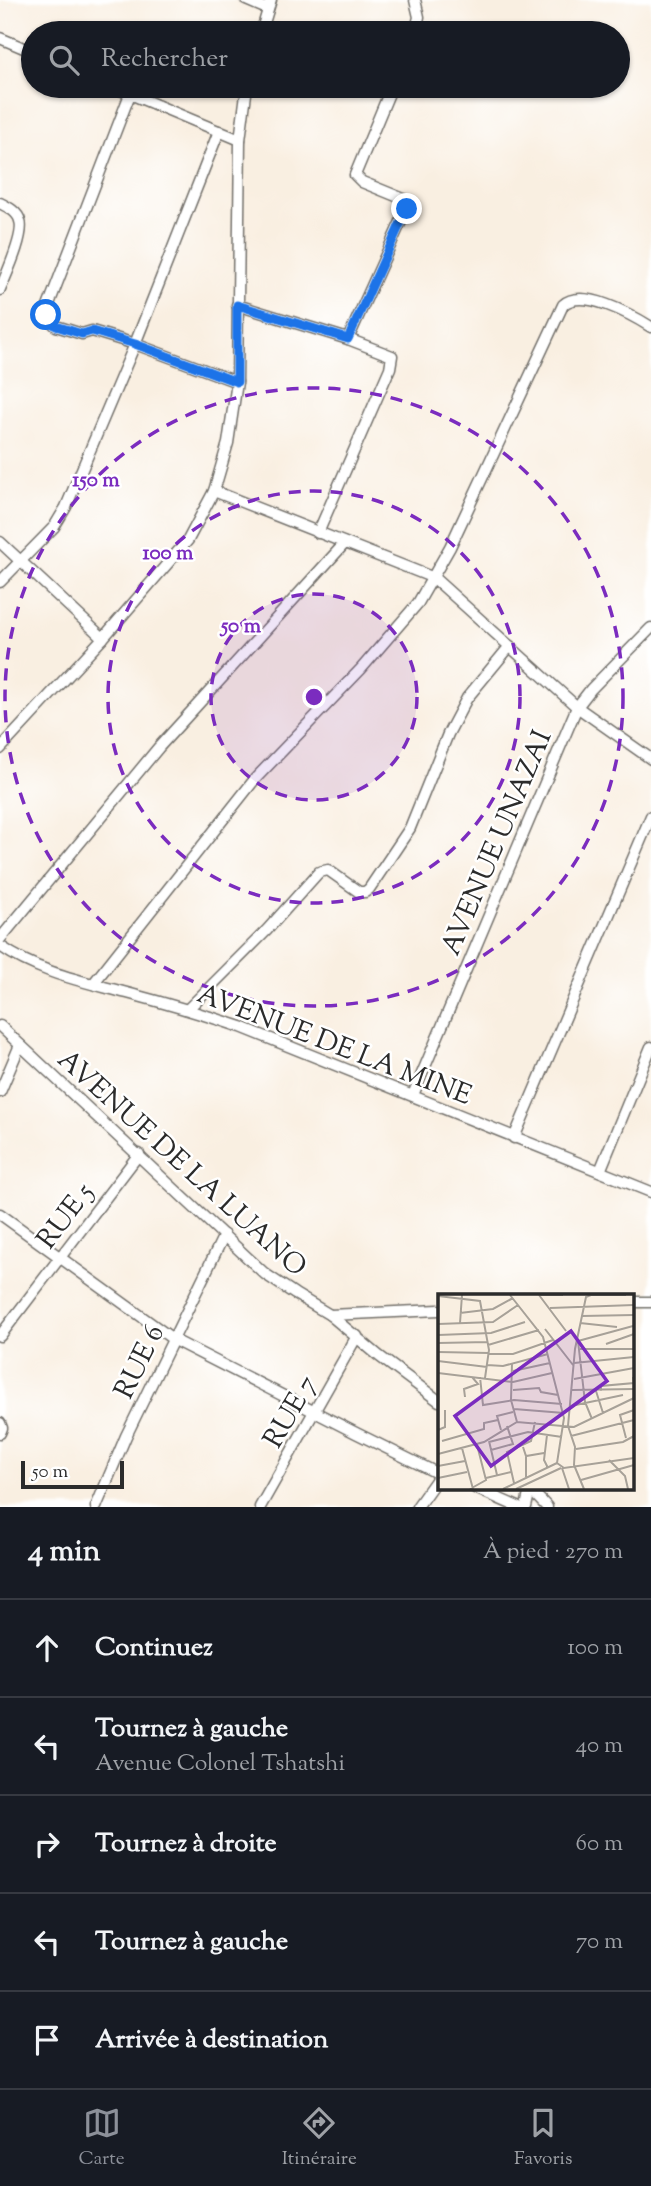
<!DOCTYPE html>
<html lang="fr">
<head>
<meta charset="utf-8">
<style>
  :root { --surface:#171b24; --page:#20242c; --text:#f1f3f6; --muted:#9ea1a6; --line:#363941; --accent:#8c9099 }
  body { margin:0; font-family:"Sorts Mill Goudy",serif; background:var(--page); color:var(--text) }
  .scale { position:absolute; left:21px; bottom:18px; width:103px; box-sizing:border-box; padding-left:7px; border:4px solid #2b2b2b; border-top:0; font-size:19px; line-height:24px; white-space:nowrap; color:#2b2b2b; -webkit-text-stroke:5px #fff; paint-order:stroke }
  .stop { position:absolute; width:21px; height:21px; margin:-16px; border:5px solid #1a73e8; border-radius:50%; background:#fff }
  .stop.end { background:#1a73e8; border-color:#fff; box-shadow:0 2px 7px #0008 }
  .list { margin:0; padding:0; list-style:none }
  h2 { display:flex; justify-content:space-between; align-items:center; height:91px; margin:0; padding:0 28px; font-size:30px }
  h2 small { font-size:23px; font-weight:400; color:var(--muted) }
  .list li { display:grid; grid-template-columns:46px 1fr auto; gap:21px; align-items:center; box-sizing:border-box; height:98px; padding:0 28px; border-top:2px solid var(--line) }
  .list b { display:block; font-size:26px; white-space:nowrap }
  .list p { margin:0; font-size:23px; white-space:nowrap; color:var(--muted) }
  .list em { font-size:23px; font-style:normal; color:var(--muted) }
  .icon { flex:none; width:38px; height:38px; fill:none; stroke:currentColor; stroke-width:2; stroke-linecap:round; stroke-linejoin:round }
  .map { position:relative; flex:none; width:651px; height:1507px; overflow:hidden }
  .search { position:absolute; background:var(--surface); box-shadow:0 2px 5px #0004; left:21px; right:21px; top:21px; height:77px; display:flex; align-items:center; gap:18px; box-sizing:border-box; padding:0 24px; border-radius:38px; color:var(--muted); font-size:26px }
  .sheet { height:581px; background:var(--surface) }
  nav { display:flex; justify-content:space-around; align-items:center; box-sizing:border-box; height:98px; border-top:2px solid var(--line); background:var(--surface); font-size:19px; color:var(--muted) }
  nav a { display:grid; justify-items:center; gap:4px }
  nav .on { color:var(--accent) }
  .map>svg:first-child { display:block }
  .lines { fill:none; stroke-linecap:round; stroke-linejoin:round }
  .street-casing { stroke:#73706b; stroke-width:13 }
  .street { stroke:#fff; stroke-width:10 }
  .route { stroke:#1a73e8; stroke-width:9 }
  .ring { fill:none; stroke:#7b2cbf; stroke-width:3.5; stroke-dasharray:12 9 }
  .labels { text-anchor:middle; stroke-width:5; stroke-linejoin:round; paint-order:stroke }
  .street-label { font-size:28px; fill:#2b2b2b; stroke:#fff }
  .inset-road { fill:none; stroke:#a7a198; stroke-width:2 }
  .view { fill:#7b2cbf; fill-opacity:0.15; stroke:#7b2cbf; stroke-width:3.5 }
  .inset-edge { fill:none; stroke:#2b2b2b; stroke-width:3.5 }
  .centre { fill:#7b2cbf; stroke:#fff; stroke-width:3.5 }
  .ring-label { font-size:21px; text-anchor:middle; font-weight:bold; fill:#7b2cbf; stroke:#fff; stroke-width:5; stroke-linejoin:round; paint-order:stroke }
</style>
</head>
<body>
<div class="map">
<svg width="651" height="1507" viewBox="0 0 651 1507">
  <rect width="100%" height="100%" fill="#fff"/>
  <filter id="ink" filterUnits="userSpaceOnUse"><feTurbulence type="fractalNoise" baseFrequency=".0143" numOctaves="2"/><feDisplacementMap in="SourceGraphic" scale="14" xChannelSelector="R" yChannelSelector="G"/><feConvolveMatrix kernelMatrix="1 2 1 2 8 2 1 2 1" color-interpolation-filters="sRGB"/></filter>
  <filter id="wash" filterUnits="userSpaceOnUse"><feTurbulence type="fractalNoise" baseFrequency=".00686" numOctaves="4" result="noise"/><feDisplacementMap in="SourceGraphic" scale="28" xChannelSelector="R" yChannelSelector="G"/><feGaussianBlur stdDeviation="1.57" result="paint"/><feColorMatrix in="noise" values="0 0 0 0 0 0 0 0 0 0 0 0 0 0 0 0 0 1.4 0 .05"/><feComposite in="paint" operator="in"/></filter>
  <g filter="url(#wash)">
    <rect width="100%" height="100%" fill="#f9efe1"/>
  </g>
  <g filter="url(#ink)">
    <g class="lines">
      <g class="street-casing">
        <g id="street">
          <polyline points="246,0 267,9"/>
          <polyline points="261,33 271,0"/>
          <polyline points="415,33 419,17 415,0"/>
          <polyline points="0,38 33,52"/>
          <polyline points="111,86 240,140"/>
          <polyline points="130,94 46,312 46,317 56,326 82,334 92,331 135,344 237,382"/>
          <path d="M0,203C8,207 18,212 20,221C25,235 6,275 0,290"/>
          <polyline points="237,305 348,339 392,356 390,368 318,533"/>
          <polyline points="348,339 408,206 406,200 362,182 355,175 392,86"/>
          <polyline points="214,491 434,578 577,707 651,759"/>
          <polyline points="0,542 103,638"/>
          <polyline points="0,582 54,527 66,507 135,344 219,131"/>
          <polyline points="0,749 103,638 188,540 214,491 228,443 237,382 240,140 247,86"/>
          <polyline points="0,939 159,747 345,543"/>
          <path d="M0,946C39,973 82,981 127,993C165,1003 203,1014 241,1027L651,1192"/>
          <path d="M93,984L255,779L361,669L418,603L450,547L563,305C582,287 632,315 651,327"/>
          <polyline points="188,1009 267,930 319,872 328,870 359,892 365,892 369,889 410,828 448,734 467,698 510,646"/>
          <polyline points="0,1026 265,1274 295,1294 330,1315 379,1356 439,1401"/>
          <polyline points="0,1092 20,1045"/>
          <polyline points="413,1095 577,707 591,689 651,628"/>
          <polyline points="514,1138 651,816"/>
          <polyline points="600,1171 651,1047"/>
          <polyline points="0,1214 174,1340 356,1433 439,1474"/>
          <polyline points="632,1302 651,1302"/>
          <polyline points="330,1315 439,1310"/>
          <polyline points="0,1336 139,1154"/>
          <polyline points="0,1423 2,1428 0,1433"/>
          <polyline points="475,1488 518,1507"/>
          <polyline points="529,1488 547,1507"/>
          <polyline points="96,1507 126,1436 224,1235"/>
          <polyline points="260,1507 357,1336"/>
          <polyline points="417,1507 439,1476"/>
          <polyline points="526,1507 530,1489"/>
        </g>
      </g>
      <use href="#street" class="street"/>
    </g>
  </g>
  <g class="lines" filter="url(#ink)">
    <polyline class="route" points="46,315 47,319 56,326 82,334 92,331 135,344 237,382 237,305 348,339 407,209"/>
  </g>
  <circle cx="314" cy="697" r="103" fill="#7b2cbf" fill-opacity=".12"/>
  <g class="ring">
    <circle cx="314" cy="697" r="103"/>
    <circle cx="314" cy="697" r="206"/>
    <circle cx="314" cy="697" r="309"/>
  </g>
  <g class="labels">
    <g class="street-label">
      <text transform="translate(495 842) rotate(-67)" y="10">AVENUE UNAZAI</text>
      <text transform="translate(335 1043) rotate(21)" y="10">AVENUE DE LA MINE</text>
      <text transform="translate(183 1162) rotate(42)" y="10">AVENUE DE LA LUANO</text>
      <text transform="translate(64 1215) rotate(-53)" y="10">RUE 5</text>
      <text transform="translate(138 1361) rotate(-64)" y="10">RUE 6</text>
      <text transform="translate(289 1411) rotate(-60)" y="10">RUE 7</text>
    </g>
  </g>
  <g transform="translate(438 1294)">
    <rect width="196" height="196" fill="#f9efe1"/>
    <path class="inset-road" d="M101,1L128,37M101,1H125M152,1H188M0,2L42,7L51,56L47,84M112,14L196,11M22,19L55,15L75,4M144,22L196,21M22,29L24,1M142,29L179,33M0,30L55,28L80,11M107,35L135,71M0,41L53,39L87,28M140,47L147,108L154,125M140,47L195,32M0,49L50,48M168,50L196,40M50,51L101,36M142,55H196M0,58L51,59M51,60H75L115,46M0,67L49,73M74,69L73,106L79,128M136,69L196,63M49,71L65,72L110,60M75,77L112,69M0,79L75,88L114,79M42,83L45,111L76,106L124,110M136,85L196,74M75,96L101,94L103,98L120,101M134,96L196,95M158,97L165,119M163,97V92L196,89L195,83M27,103L26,95L40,90L34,83M133,112L185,101M76,115L126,119M0,136L7,133V116M63,136L59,122L75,118M109,141L106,166L110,174M133,142L196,126M188,144L182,121L196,116M4,147L46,135V129L60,126M51,147L59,181M51,148L90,138L124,143M85,153L88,162L106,159M24,154L35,195M138,155L185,148L196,142M53,156L75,150L69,132M0,160L46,148L79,128L136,133L196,104M88,161V183M171,166L187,182L190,195M119,169L126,174L196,164M0,172L27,167M124,174L131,195M0,184L29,178M48,184L73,178M143,186L196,171M76,189L69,158L93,147L97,128M32,195L48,186L39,151M65,195L119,169L126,124L105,43L72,1M78,195L123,174M146,195L136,171L137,153L130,132L137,55L148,3L153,1"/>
    <path class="view" d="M133,37L169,87L53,172L17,122Z"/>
    <rect width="196" height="196" class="inset-edge"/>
  </g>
  <circle cx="314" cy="697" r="10" class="centre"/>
  <g class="ring-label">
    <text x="96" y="486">150 m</text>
    <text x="168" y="559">100 m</text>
    <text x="241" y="632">50 m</text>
  </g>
</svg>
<div class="scale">50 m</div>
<div class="stop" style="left:46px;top:315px"></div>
<div class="stop end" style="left:407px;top:209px"></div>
<div class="search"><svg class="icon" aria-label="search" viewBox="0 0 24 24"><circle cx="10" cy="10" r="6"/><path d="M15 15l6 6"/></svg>Rechercher</div>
</div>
<section class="sheet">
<h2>4 min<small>À pied · 270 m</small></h2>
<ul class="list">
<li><svg class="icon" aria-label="ahead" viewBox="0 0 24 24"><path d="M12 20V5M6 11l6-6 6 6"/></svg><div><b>Continuez</b></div><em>100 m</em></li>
<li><svg class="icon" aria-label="left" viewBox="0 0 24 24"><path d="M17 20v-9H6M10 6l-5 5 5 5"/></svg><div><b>Tournez à gauche</b><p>Avenue Colonel Tshatshi</p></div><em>40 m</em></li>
<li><svg class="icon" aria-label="right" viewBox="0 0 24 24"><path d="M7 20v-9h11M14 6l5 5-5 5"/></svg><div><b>Tournez à droite</b></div><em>60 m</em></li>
<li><svg class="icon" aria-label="left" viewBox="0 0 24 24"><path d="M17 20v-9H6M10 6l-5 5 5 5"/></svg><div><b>Tournez à gauche</b></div><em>70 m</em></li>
<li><svg class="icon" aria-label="arrive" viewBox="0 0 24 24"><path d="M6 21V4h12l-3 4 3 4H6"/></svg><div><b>Arrivée à destination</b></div></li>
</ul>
</section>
<nav>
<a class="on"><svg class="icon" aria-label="map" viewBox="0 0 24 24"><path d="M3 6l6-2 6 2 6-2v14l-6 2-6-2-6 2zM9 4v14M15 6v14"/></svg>Carte</a>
<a><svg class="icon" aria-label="directions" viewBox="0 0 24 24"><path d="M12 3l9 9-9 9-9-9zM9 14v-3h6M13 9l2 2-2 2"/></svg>Itinéraire</a>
<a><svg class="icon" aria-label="saved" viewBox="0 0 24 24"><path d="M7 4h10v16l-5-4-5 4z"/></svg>Favoris</a>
</nav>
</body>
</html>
